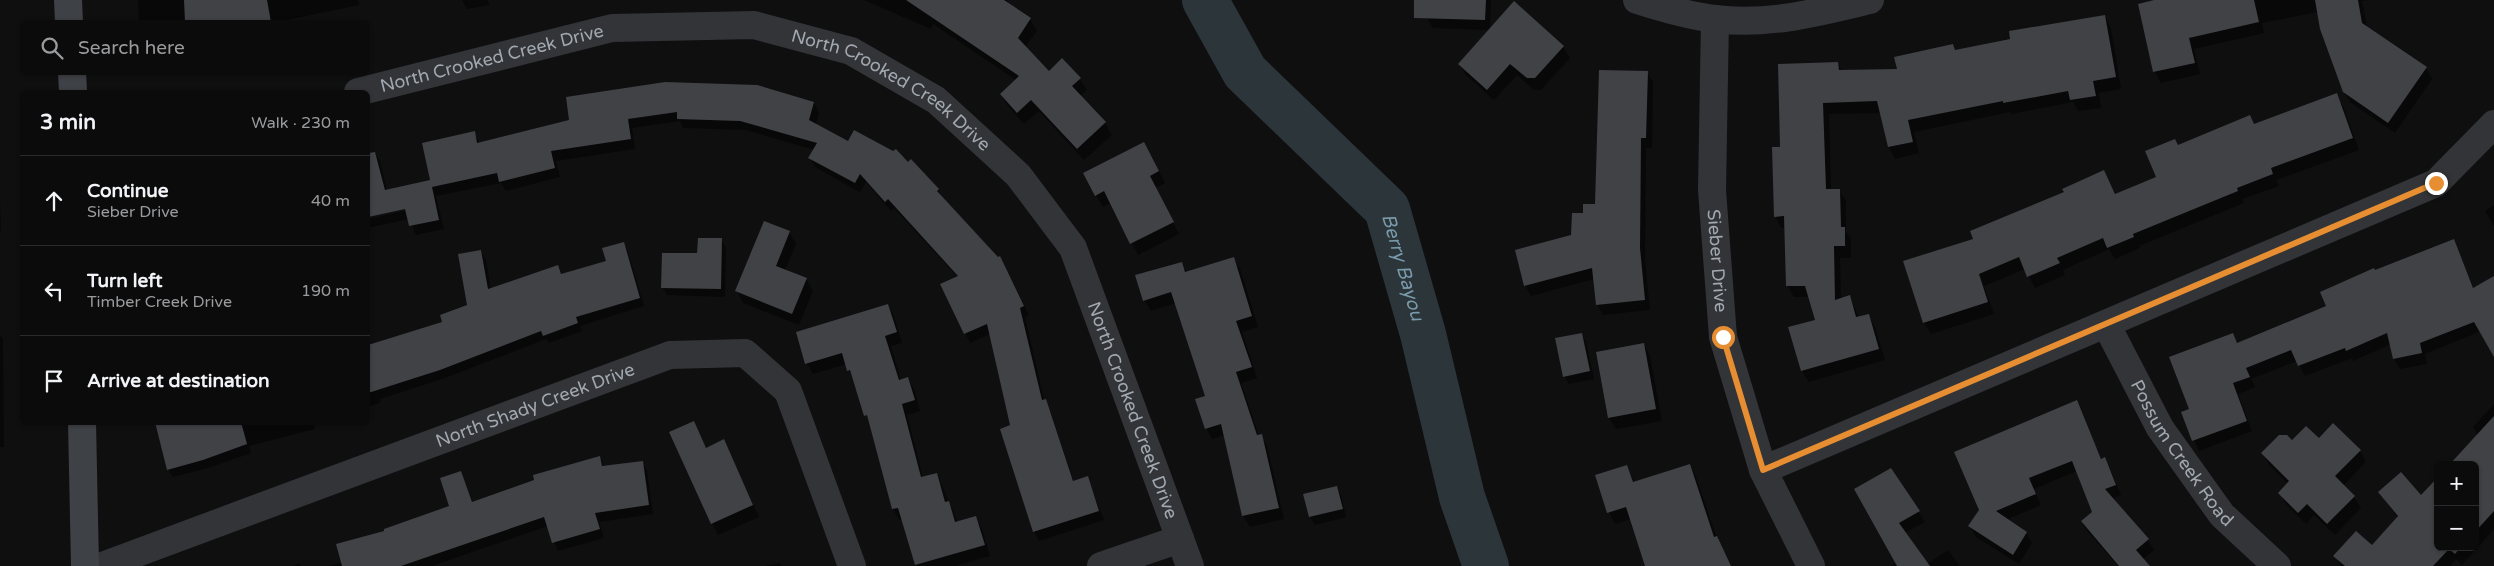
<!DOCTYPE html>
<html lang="en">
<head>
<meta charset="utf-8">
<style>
  :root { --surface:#0b0b0c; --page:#19191a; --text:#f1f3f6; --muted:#9a9b9d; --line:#2b2b2d }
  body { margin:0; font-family:"Varela Round",sans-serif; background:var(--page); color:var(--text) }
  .controls { position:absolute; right:15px; bottom:15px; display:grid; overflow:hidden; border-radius:8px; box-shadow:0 1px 4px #0004 }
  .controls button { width:45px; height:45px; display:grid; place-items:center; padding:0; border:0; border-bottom:1px solid var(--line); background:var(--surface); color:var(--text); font:25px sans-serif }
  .stop { position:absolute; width:15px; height:15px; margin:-11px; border:4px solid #e68e31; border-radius:50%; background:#fff }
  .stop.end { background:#e68e31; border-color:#fff; box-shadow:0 1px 5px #0008 }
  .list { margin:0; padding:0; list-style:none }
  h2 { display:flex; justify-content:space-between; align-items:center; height:65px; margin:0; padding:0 20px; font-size:21px }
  h2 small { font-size:16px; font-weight:400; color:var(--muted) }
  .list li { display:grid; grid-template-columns:32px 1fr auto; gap:15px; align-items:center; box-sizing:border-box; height:90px; padding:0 20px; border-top:1px solid var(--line) }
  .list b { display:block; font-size:19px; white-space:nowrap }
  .list p { margin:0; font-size:16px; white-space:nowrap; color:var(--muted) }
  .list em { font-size:16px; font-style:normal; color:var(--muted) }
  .icon { flex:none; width:28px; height:28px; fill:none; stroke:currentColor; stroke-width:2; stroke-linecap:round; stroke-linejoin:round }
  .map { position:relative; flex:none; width:2494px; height:566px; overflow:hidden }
  .search { position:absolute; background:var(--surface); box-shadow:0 1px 4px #0004; left:20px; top:20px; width:350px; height:55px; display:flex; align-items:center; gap:12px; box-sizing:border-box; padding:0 18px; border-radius:8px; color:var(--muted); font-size:19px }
  .panel { position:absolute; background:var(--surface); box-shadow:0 1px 4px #0004; left:20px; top:90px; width:350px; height:335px; border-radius:8px }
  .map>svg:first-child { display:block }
  .shadow { fill:#0007 }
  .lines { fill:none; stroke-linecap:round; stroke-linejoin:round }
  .river { stroke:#2b353a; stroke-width:46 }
  .building { fill:#404246 }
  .street { stroke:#323437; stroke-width:28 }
  .secondary { stroke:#3e4145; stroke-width:28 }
  .route { stroke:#e68e31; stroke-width:6 }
  .labels { text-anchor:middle; stroke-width:4.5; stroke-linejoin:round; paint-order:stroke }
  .street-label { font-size:18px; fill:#a1a8b0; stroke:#0a0a0b }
  .water-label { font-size:19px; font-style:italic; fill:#799aaa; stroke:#0a0a0b }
</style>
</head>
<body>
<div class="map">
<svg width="2494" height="566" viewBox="0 0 2494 566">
  <rect width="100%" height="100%" fill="#0f0f10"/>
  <g class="shadow">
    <polygon points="138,0 358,0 359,5 278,22 139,22"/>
    <polygon points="462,0 488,0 489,5 467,9"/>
    <polygon points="864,0 1008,0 1006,3 1030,19 1037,31 1025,47 1049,72 1080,79 1087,90 1080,96 1105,123 1112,135 1084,160 1039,111 1024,124 1008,106 1001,95 1016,80 933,24 931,29"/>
    <polygon points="1428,0 1491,0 1490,30 1563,47 1570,58 1541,90 1534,90 1517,75 1494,100 1466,75 1459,64 1490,30 1433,28 1427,18"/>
    <polygon points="2157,0 2368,0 2362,1 2367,27 2426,68 2432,79 2395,133 2351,103 2344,92 2318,12 2262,23 2264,33 2194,49 2200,74 2161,83 2155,72 2140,4"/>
    <polygon points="2105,16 2111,28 2121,89 2099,93 2101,108 2078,111 2073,102 2011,114 2010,112 1914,132 1919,153 1895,159 1889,147 1881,113 1829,114 1831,190 1839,190 1846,201 1846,232 1851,239 1851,258 1840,258 1841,299 1850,297 1859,318 1868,315 1875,327 1885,360 1809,382 1802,371 1816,320 1809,297 1794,297 1787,285 1786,228 1781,228 1775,216 1782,149 1838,64 1842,71 1898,70 1953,46 1956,51"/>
    <polygon points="1647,72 1653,82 1652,148 1646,148 1645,260 1650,310 1603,315 1597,305 1594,279 1531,296 1525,285 1573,236 1584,214 1597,205"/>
    <polygon points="2336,95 2343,106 2359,150 2276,180 2279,186 2242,199 2244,203 2139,246 2140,248 2115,259 2109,249 2063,270 2065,275 2035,288 2025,269 1984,286 1994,314 1931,334 1924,323 1904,262 1975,239 2104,171 2116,195 2158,178 2178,146 2250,117 2255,125"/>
    <polygon points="567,98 814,103 819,113 816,125 848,143 908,164 938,190 943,199 997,258 1000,257 1029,315 1025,317 1044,400 1050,410 1074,482 1087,478 1104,520 1039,541 1034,532 1001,429 1012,426 990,334 970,343 942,285 958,277 894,208 891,211 866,182 860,192 815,167 810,158 814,150 746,130 683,128 680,121 632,128 635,149 556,161 560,177 506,191 501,183 436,196 444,229 416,235 409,219 368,228 368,219 412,209 411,206 368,216 368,153 374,152 380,161 387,191 431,181 474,133 480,144 570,121"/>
    <polygon points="1151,155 1165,183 1156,188 1179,234 1138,255 1111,203 1103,207 1096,195"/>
    <polygon points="0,201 1,231 0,231"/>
    <polygon points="2494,205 2494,226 2485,211"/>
    <polygon points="789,232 796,244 785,270 806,279 813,291 799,325 743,303 737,291"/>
    <polygon points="721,240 726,248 725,297 667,295 662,287 699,254"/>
    <polygon points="2453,241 2474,289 2494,278 2494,352 2481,331 2425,354 2427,364 2400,369 2394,359 2391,344 2353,361 2352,358 2305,376 2297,361 2251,379 2255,387 2238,394 2252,431 2199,451 2183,413 2191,410 2232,335 2238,344 2328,307 2375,272"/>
    <polygon points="623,243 628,252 644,306 580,326 582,331 549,343 546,339 445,378 380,399 381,402 368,407 368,359 396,349 444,323 468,306 481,252 486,260 491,290 557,266 562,275 607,262"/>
    <polygon points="1233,259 1240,269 1258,327 1242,332 1257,378 1241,383 1259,436 1261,436 1267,446 1284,519 1250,527 1243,516 1225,435 1212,439 1206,428 1206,396 1176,303 1151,311 1144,300 1181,263 1187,273"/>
    <polygon points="888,305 894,316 902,343 891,346 901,381 908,379 914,389 920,411 907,415 923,478 937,474 958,523 976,518 982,529 990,556 955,566 916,566 902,519 899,520 893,509 871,425 847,364 813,374 807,363"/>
    <polygon points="1581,334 1586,342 1594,379 1569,384 1564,376"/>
    <polygon points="0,335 3,339 4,447 0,447"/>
    <polygon points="1644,344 1650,356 1662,421 1616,429 1609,418"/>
    <polygon points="2076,402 2102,460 2104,459 2110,469 2121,495 2112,499 2148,540 2154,550 2143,559 2149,566 2118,566 2088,532 2082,522 2093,512 2077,471 2034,489 2041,505 2006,520 2026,533 2032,543 2019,564 1976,537 1970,526"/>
    <polygon points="2494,404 2494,529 2462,565 2456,559 2450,566 2341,566 2335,556 2372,547 2398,518 2379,492 2438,547 2475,547 2475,465 2480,438 2473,427"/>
    <polygon points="156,422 324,422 314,426 315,429 249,446 251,453 208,468 173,477 168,469"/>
    <polygon points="693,422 706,449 723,441 759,517 718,535 712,523"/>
    <polygon points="2319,440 2360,451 2366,462 2343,486 2354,497 2361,508 2335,535 2314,515 2306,524 2286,504 2280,493 2288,484 2269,465 2263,453 2292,442"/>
    <polygon points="600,458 605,467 642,462 647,471 653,514 599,522 604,538 558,551 548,526 432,566 329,566 342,563 386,532 451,506 460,472 473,503"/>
    <polygon points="1690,465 1696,477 1716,536 1731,566 1646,566 1631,519 1615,524 1609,512 1626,466 1635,483"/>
    <polygon points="1891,470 1925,522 1905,533 1927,564 1948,550 1960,566 1891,566 1896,562"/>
    <polygon points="1336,487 1341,495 1346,517 1315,525 1310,517"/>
    <polygon points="299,563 301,566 292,566"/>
    <polygon points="780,563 781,566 765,566"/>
  </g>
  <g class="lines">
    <path class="river" id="s1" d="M1205,0L1245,72L1387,209L1423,334L1462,497L1486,566"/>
  </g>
  <g class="building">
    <polygon points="184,0 267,0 271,22 185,22"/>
    <polygon points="906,0 1004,0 1031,18 1018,38 1049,71 1062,58 1081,78 1072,86 1106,122 1077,149 1031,100 1017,113 1000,94 1019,76"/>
    <polygon points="1414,0 1486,0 1485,20 1414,18"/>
    <polygon points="2154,0 2254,0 2259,22 2189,38 2195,63 2153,72 2138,4"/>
    <polygon points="2315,0 2358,0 2362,23 2427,67 2388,123 2343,92 2320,29"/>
    <polygon points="1514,1 1564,46 1535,78 1527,78 1510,64 1487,90 1458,64"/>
    <polygon points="2105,15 2116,77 2093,81 2096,96 2070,100 2068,91 2003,103 2003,101 1908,120 1913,142 1888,147 1877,101 1823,103 1826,189 1840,189 1841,227 1845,227 1845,246 1834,246 1835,300 1850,295 1856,317 1869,314 1879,349 1801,371 1788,327 1815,320 1805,286 1786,286 1784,216 1774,217 1772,147 1780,147 1778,64 1838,62 1839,70 1897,69 1894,57 1953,44 1955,50 2010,39 2009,31"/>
    <polygon points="1599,70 1648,71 1646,138 1641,138 1640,248 1645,300 1596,305 1592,268 1524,286 1515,250 1571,235 1572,213 1583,213 1583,204 1595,204"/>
    <polygon points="665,82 757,85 814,102 809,120 848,141 854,130 893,151 896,149 908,162 911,159 939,189 937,191 998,257 1000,256 1024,306 1020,308 1042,400 1046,399 1073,481 1088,476 1099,511 1033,532 1000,429 1010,425 987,324 964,334 940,284 958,276 888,199 885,202 860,174 855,183 808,158 817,143 740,121 677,119 677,112 628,119 631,139 551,151 555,168 499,182 497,173 432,187 439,220 409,226 405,209 368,217 368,153 375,152 385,190 430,180 422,143 475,131 477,143 569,120 566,97"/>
    <polygon points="2337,93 2353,138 2271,168 2273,174 2237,188 2238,191 2133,234 2134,237 2107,248 2103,238 2057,258 2060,263 2027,277 2019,257 1979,274 1988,302 1923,323 1903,261 1973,239 1970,231 2064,192 2062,189 2104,170 2115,194 2156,177 2145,151 2175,139 2178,145 2250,115 2254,124"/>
    <polygon points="1144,142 1159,171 1150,176 1174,222 1130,244 1104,191 1095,196 1083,173"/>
    <polygon points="764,221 790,231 776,266 807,278 792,314 735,291"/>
    <polygon points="698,238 722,238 721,289 661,288 662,253 697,253"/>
    <polygon points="2454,239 2473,288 2494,276 2494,357 2474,322 2420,343 2422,353 2393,359 2387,333 2346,351 2345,348 2298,366 2291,350 2246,368 2250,377 2233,383 2247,421 2192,441 2181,412 2189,409 2169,357 2233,333 2237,343 2326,306 2320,292 2374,268 2375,270"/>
    <polygon points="624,242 640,298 576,317 578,323 543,336 541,331 440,370 368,393 368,345 442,322 440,315 467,305 458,254 481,250 488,289 558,265 561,274 606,261 602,248"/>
    <polygon points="1234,257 1252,316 1236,321 1252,367 1236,372 1257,435 1262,434 1279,508 1242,516 1221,424 1205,429 1195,399 1205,396 1171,292 1143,301 1135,275 1182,262 1185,272"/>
    <polygon points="888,304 897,332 885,336 899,380 908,377 915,400 902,404 921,477 937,473 945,502 949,501 955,522 976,516 985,545 915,565 898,508 892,509 867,415 864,416 850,370 847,371 842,353 805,364 796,332"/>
    <polygon points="1582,333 1590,371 1563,377 1555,338"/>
    <polygon points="1644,343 1656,409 1608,418 1596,352"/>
    <polygon points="2077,400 2101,459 2105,457 2116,485 2105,489 2149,539 2136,550 2150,566 2119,566 2081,521 2092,512 2072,461 2029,478 2036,494 1996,511 2027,532 2013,555 1968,526 1979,510 1954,452"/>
    <polygon points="2494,416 2494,511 2475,532 2475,465 2449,465"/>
    <polygon points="694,421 706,448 724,439 753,505 711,524 669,432"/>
    <polygon points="155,422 241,422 247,444 203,460 167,470"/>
    <polygon points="2333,423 2361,450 2335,476 2355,496 2327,524 2307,504 2298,513 2278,493 2289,481 2261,453 2279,435 2287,435 2292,440 2306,426 2319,438"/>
    <polygon points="600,456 602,466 643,461 649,505 595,513 600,529 552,543 544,517 401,566 342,566 336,544 384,531 384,529 449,506 440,478 461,471 472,502 534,480 533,475"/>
    <polygon points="1690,464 1714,537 1717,536 1731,566 1645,566 1626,507 1607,513 1595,475 1627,465 1633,482"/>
    <polygon points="1891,468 1920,511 1899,523 1930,566 1897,566 1854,489"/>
    <polygon points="2401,472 2421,495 2438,477 2438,547 2461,547 2455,554 2449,549 2433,566 2345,566 2333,556 2356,531 2372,545 2398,516 2378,492"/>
    <polygon points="1337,486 1343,509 1309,517 1303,494"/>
  </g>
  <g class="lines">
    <g class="street">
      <path d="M1637,0C1662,8 1689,16 1715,19C1767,26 1820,12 1870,0"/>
      <path id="s2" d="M1715,19L1712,190L1723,337L1763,470L1811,566"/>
      <path id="s3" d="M358,92L612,28L754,25L851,51L936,100L1018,175L1073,248L1190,566"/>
      <path id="s4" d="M2106,324L2160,428L2222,515L2277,566"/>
      <polyline points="1763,470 2436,183 2494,124"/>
      <path id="s5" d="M102,566L670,355L745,353L788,391L852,566"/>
      <polyline points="1101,566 1180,539"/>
    </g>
    <g class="secondary">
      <polyline points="68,0 69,22"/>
      <polyline points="72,72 73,92"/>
      <polyline points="82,422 85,566"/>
    </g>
  </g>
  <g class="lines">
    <polyline class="route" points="1723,337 1763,470 2436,183"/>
  </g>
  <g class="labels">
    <g class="street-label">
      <text dy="6" stroke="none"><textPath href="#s3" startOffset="138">North Crooked Creek Drive</textPath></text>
      <text dy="6" stroke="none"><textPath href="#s3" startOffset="558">North Crooked Creek Drive</textPath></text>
      <text dy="6" stroke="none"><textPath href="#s2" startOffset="242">Sieber Drive</textPath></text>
      <text dy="6" stroke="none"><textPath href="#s5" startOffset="462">North Shady Creek Drive</textPath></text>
      <text dy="6" stroke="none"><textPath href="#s3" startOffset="978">North Crooked Creek Drive</textPath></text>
      <text dy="6" stroke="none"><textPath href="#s4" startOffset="150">Possum Creek Road</textPath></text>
    </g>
    <g class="water-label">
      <text dy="7" stroke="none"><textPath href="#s1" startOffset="340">Berry Bayou</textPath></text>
    </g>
  </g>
</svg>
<div class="controls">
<button>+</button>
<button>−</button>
</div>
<div class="stop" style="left:1723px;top:337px"></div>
<div class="stop end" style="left:2436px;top:183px"></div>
<div class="search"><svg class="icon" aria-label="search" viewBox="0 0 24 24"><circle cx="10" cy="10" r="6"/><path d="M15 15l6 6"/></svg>Search here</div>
<section class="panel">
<h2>3 min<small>Walk · 230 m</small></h2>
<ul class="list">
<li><svg class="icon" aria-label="ahead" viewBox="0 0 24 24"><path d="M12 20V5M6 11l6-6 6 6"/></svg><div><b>Continue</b><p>Sieber Drive</p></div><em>40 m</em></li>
<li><svg class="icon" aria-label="left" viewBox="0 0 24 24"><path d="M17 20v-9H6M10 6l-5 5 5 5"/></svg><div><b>Turn left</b><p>Timber Creek Drive</p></div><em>190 m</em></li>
<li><svg class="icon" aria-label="arrive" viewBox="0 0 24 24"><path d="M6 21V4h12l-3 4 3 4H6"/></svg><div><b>Arrive at destination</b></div></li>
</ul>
</section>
</div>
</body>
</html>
